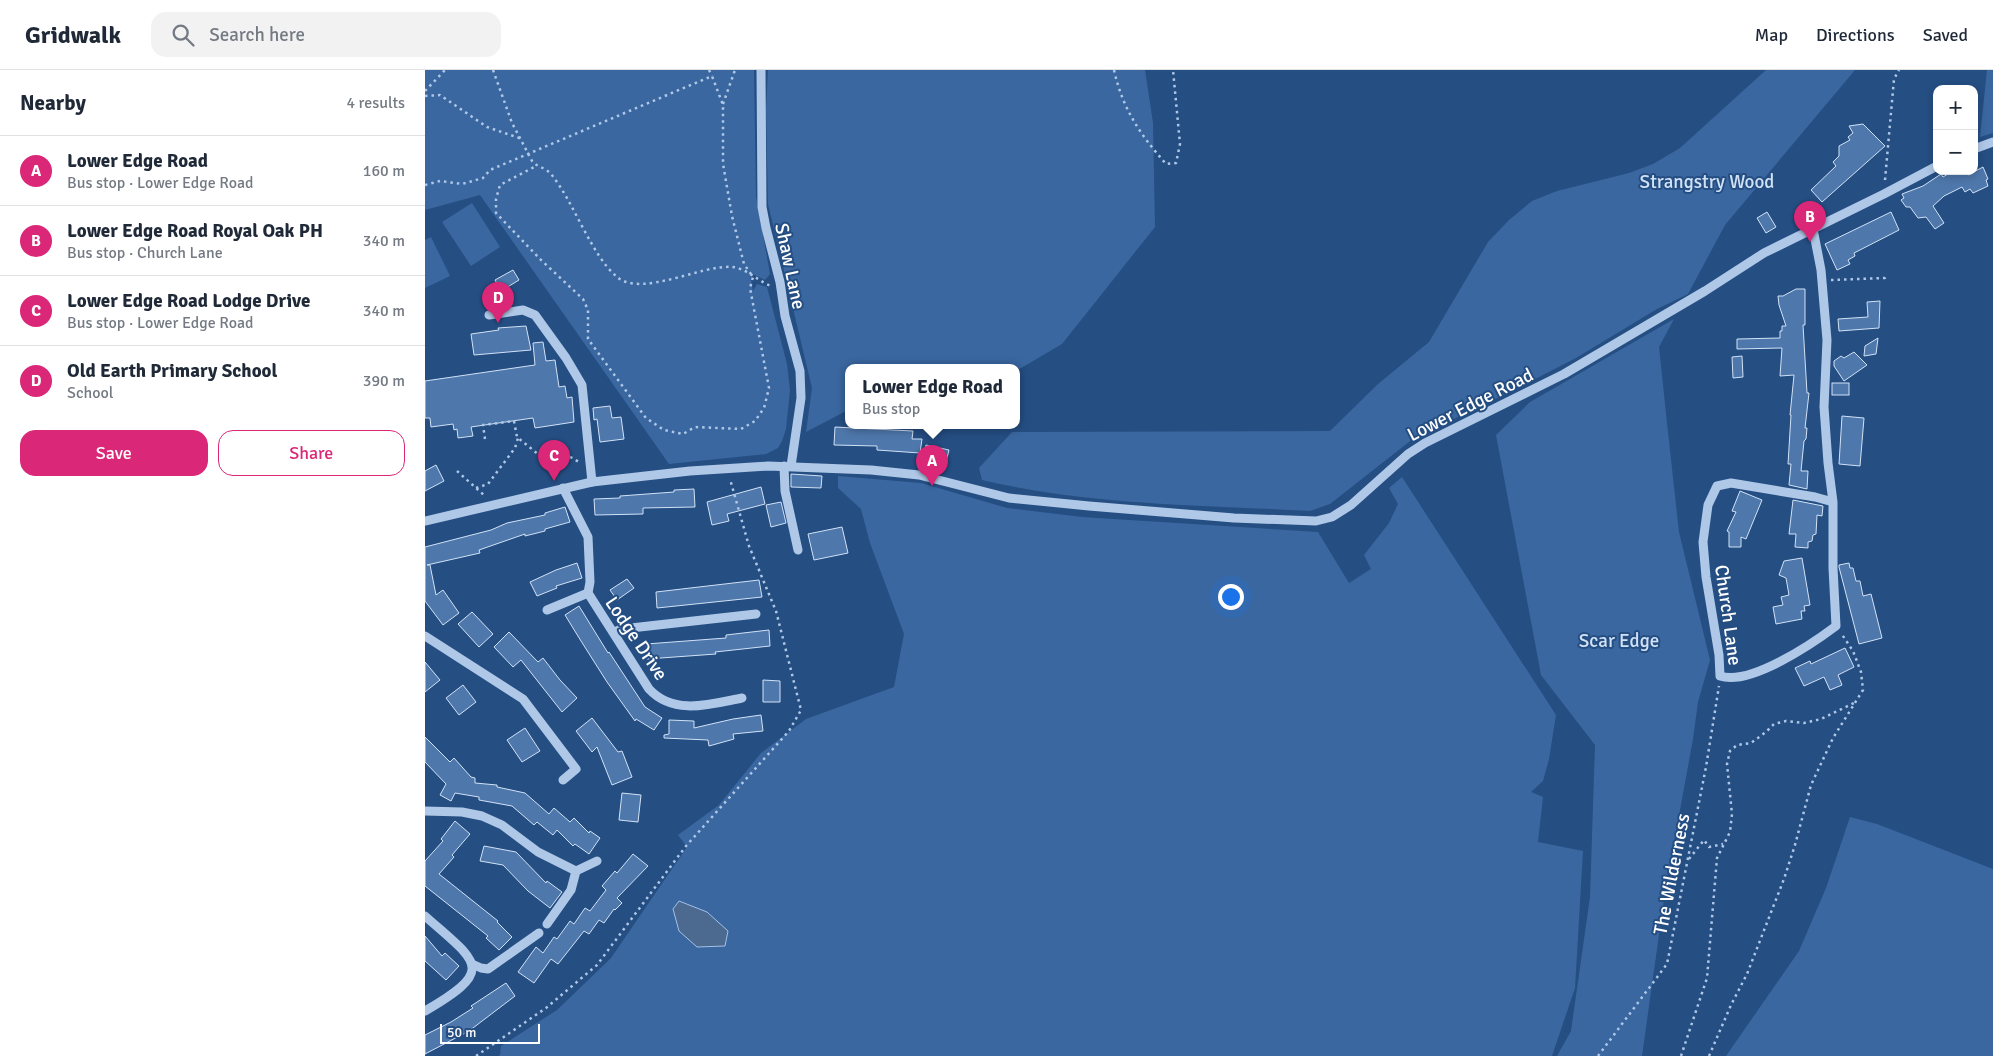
<!DOCTYPE html>
<html lang="en">
<head>
<meta charset="utf-8">
<style>
  :root { --surface:#fff; --page:#f2f2f3; --text:#1f2937; --muted:#747a83; --line:#e0e1e3; --accent:#db2777 }
  body { margin:0; font-family:Signika,sans-serif; background:var(--page); color:var(--text) }
  .controls { position:absolute; right:15px; top:15px; display:grid; overflow:hidden; border-radius:10px; box-shadow:0 2px 8px #0003 }
  .controls button { width:45px; height:45px; display:grid; place-items:center; padding:0; border:0; border-bottom:1px solid var(--line); background:var(--surface); color:var(--text); font:25px sans-serif }
  .scale { position:absolute; left:15px; bottom:12px; width:100px; box-sizing:border-box; padding-left:5px; border:2px solid #fff; border-top:0; font-size:14px; line-height:18px; white-space:nowrap; color:#fff; -webkit-text-stroke:4px #254e83; paint-order:stroke }
  .you { position:absolute; left:805px; top:526px; width:18px; height:18px; margin:-12px; border:4px solid #fff; border-radius:50%; background:#1a73e8; box-shadow:0 0 0 8px #1a73e833 }
  .badge { display:grid; place-items:center; width:32px; height:32px; border-radius:50%; background:var(--accent); color:#fff; font-size:16px; font-weight:700 }
  .pin { position:absolute; translate:-50% -41px; filter:drop-shadow(0 1px 2px #0008) }
  .pin::after { content:''; position:absolute; top:26px; width:18px; height:15px; background:inherit; clip-path:polygon(0 0,100% 0,50% 100%) }
  .popup { position:absolute; left:420px; top:294px; width:175px; height:65px; box-sizing:border-box; display:grid; place-content:center; border-radius:10px; background:var(--surface); filter:drop-shadow(0 1px 4px #0005); font-size:16px; white-space:nowrap; color:var(--muted) }
  .popup b { font-size:19px; color:var(--text) }
  .popup::after { content:''; position:absolute; left:50%; top:100%; margin-left:-10px; border:10px solid transparent; border-top-color:var(--surface) }
  .list { margin:0; padding:0; list-style:none }
  h2 { display:flex; justify-content:space-between; align-items:center; height:65px; margin:0; padding:0 20px; font-size:21px }
  h2 small { font-size:16px; font-weight:400; color:var(--muted) }
  .list li { display:grid; grid-template-columns:32px 1fr auto; gap:15px; align-items:center; box-sizing:border-box; height:70px; padding:0 20px; border-top:1px solid var(--line) }
  .list b { display:block; font-size:19px; white-space:nowrap }
  .list p { margin:0; font-size:16px; white-space:nowrap; color:var(--muted) }
  .list em { font-size:16px; font-style:normal; color:var(--muted) }
  .actions { display:flex; gap:10px; padding:15px 20px }
  .actions a { flex:1; padding:11px 0; border:1px solid var(--accent); border-radius:15px; text-align:center; font-size:18px; color:var(--accent) }
  .actions .main { background:var(--accent); color:#fff }
  .icon { flex:none; width:28px; height:28px; fill:none; stroke:currentColor; stroke-width:2; stroke-linecap:round; stroke-linejoin:round }
  .map { position:relative; flex:none; width:1568px; height:986px; overflow:hidden }
  header { display:flex; align-items:center; gap:30px; box-sizing:border-box; height:70px; padding:0 25px; background:var(--surface); border-bottom:1px solid var(--line) }
  header strong { font-size:24px }
  nav { display:flex; gap:28px; margin-inline-start:auto; font-size:18px }
  .search { width:350px; height:45px; background:var(--page); display:flex; align-items:center; gap:12px; box-sizing:border-box; padding:0 18px; border-radius:15px; color:var(--muted); font-size:19px }
  main { display:flex }
  aside { flex:1; background:var(--surface) }
  .map>svg:first-child { display:block }
  .green { fill:#3a67a0; fill-rule:evenodd }
  .water { fill:#4c6990; stroke:#a3c2e8 }
  .building { fill:#4e77ab; stroke:#d2e2f6 }
  .lines { fill:none; stroke-linecap:round; stroke-linejoin:round }
  .path { stroke:#afc8e7; stroke-width:2.5; stroke-dasharray:2.5 4; stroke-linecap:butt }
  .minor { stroke:#afc8e7; stroke-width:9 }
  .labels { text-anchor:middle; stroke-width:4; stroke-linejoin:round; paint-order:stroke }
  .park-label { font-size:19px; fill:#d2e2f6; stroke:#254e83 }
  .street-label { font-size:19px; fill:#fff; stroke:#254e83 }
</style>
</head>
<body>
<header>
<strong>Gridwalk</strong>
<div class="search"><svg class="icon" aria-label="search" viewBox="0 0 24 24"><circle cx="10" cy="10" r="6"/><path d="M15 15l6 6"/></svg>Search here</div>
<nav><a>Map</a><a>Directions</a><a>Saved</a></nav>
</header>
<main>
<aside>
<h2>Nearby<small>4 results</small></h2>
<ul class="list">
<li><span class="badge">A</span><div><b>Lower Edge Road</b><p>Bus stop · Lower Edge Road</p></div><em>160 m</em></li>
<li><span class="badge">B</span><div><b>Lower Edge Road Royal Oak PH</b><p>Bus stop · Church Lane</p></div><em>340 m</em></li>
<li><span class="badge">C</span><div><b>Lower Edge Road Lodge Drive</b><p>Bus stop · Lower Edge Road</p></div><em>340 m</em></li>
<li><span class="badge">D</span><div><b>Old Earth Primary School</b><p>School</p></div><em>390 m</em></li>
</ul>
<div class="actions"><a class="main">Save</a><a>Share</a></div>
</aside>
<div class="map">
<svg width="1568" height="986" viewBox="0 0 1568 986">
  <rect width="100%" height="100%" fill="#254e83"/>
  <g class="green">
    <polygon points="0,0 329,0 331,126 345,204 340,210 325,203 328,221 332,214 342,217 362,294 365,320 361,359 357,371 353,378 341,384 244,394 55,125 0,140"/>
    <polygon points="343,0 720,0 728,53 730,157 637,274 591,301 591,297 423,297 423,340 381,362 387,318 343,134 341,39"/>
    <path d="M1341,0H1430L1300,155L1263,224L1232,239L1151,288L1085,322L989,368L905,434L885,441C776,435 663,435 557,410L554,398L587,362L905,361L953,314L1004,272L1063,172L1084,150L1107,131L1132,121L1204,103L1228,94L1255,78Z"/>
    <polygon points="1562,0 1568,0 1568,63 1555,67"/>
    <polygon points="47,133 75,177 46,196 17,152"/>
    <polygon points="6,167 25,206 0,218 0,170"/>
    <polygon points="1249,249 1234,277 1242,353 1254,462 1285,590 1273,632 1268,669 1240,822 1217,986 1132,986 1146,961 1165,827 1170,675 1116,605 1071,365 1105,332"/>
    <path d="M413,406L496,413L582,438L657,447L893,462L924,513L946,499L939,485L964,453L973,434L964,418L977,407L1131,645L1124,689L1118,711L1106,722L1118,727L1113,772L1158,781L1150,918L1127,986H73L75,985L76,976L132,940L186,888L262,777L253,765L294,735L336,683L381,649L469,617L479,564L445,473L436,439L413,418ZM282,842L303,861L300,876Z"/>
    <polygon points="1425,747 1452,754 1568,799 1568,986 1301,986 1374,881 1401,818"/>
  </g>
  <polygon class="water" points="254,831 282,842 303,861 300,876 272,877 254,861 248,839"/>
  <g class="building">
    <polygon points="1438,54 1460,76 1397,132 1386,120 1411,96 1408,92 1414,86 1414,76 1425,70 1423,67 1428,63 1424,56"/>
    <polygon points="1558,97 1563,109 1561,110 1563,116 1548,123 1545,119 1540,122 1537,117 1519,126 1508,136 1519,153 1510,159 1501,147 1493,148 1485,137 1481,137 1476,130 1479,128 1477,124 1498,116 1516,104 1518,107 1528,101 1540,101 1543,105"/>
    <polygon points="1342,142 1351,157 1341,163 1332,148"/>
    <polygon points="1466,142 1474,160 1429,183 1430,186 1423,190 1425,194 1412,200 1400,174"/>
    <polygon points="88,200 94,210 76,221 70,210"/>
    <polygon points="1371,219 1380,219 1380,255 1378,255 1382,323 1384,323 1380,358 1382,358 1381,369 1379,371 1376,401 1383,401 1382,419 1364,415 1366,394 1363,394 1366,345 1365,345 1369,305 1355,306 1357,278 1312,279 1312,269 1355,268 1355,261 1357,261 1357,256 1361,256 1354,235 1353,226 1358,226"/>
    <polygon points="1455,231 1454,258 1414,261 1413,249 1443,247 1442,232"/>
    <polygon points="101,256 106,280 49,285 46,264 74,260 73,258"/>
    <polygon points="1453,268 1451,284 1439,286 1440,276"/>
    <polygon points="118,272 121,291 130,290 134,317 140,316 142,328 147,327 149,352 110,358 108,348 46,357 48,366 33,368 32,359 29,360 28,354 6,357 5,348 0,348 0,311 110,295 108,273"/>
    <polygon points="1429,282 1442,295 1419,311 1409,296 1409,291 1416,286 1419,288"/>
    <polygon points="1317,286 1318,307 1308,308 1307,287"/>
    <rect x="1407" y="313" width="17" height="12"/>
    <polygon points="185,336 187,348 196,347 199,369 175,372 172,349 169,350 168,338"/>
    <polygon points="1417,346 1439,348 1435,396 1414,394"/>
    <polygon points="410,357 488,361 487,369 497,369 495,383 452,380 452,376 409,375"/>
    <polygon points="501,375 524,380 521,392 499,386"/>
    <polygon points="11,395 19,411 0,421 0,401"/>
    <polygon points="366,404 397,406 396,418 366,417"/>
    <polygon points="336,417 340,434 302,444 304,451 287,455 282,432"/>
    <polygon points="269,419 270,437 218,438 218,444 170,445 169,429 195,428 195,426 249,422 249,420"/>
    <polygon points="1315,421 1337,430 1321,469 1316,467 1316,477 1304,477 1304,462 1302,461 1311,442 1307,441"/>
    <polygon points="1368,430 1398,436 1397,446 1392,445 1391,464 1388,465 1387,471 1383,472 1383,478 1370,477 1371,464 1364,464"/>
    <polygon points="356,432 361,453 346,457 341,435"/>
    <polygon points="140,437 145,452 120,459 120,461 100,466 100,464 54,480 55,483 2,495 5,495 11,525 18,520 34,543 18,555 0,531 0,477 66,460 82,453 120,445 120,443"/>
    <polygon points="417,457 423,483 389,490 383,464"/>
    <polygon points="1377,488 1385,535 1379,536 1380,541 1376,541 1377,549 1351,554 1348,537 1358,535 1356,527 1364,525 1361,508 1354,505 1359,491"/>
    <polygon points="152,493 157,508 131,516 132,518 112,526 105,512 131,500"/>
    <polygon points="1424,493 1425,498 1428,498 1431,511 1435,511 1438,526 1446,524 1457,568 1434,574 1414,497 1414,495"/>
    <polygon points="202,509 209,518 192,530 185,520"/>
    <polygon points="334,510 337,527 232,538 231,522"/>
    <polygon points="154,536 183,583 184,582 220,637 237,648 229,660 211,649 210,651 182,612 156,571 140,545"/>
    <polygon points="47,542 68,564 54,577 33,554"/>
    <polygon points="344,560 345,576 290,582 291,584 222,589 221,574 301,568 301,565"/>
    <polygon points="84,562 113,592 118,588 135,610 152,628 137,642 96,590 88,597 69,577"/>
    <polygon points="1420,578 1429,597 1413,605 1417,615 1405,620 1399,607 1379,616 1370,598 1385,591 1386,594"/>
    <polygon points="0,592 15,610 0,622"/>
    <polygon points="338,610 355,611 355,632 338,632"/>
    <polygon points="38,615 51,632 34,645 21,628"/>
    <polygon points="336,645 338,661 308,664 309,669 284,676 283,670 239,668 239,665 244,664 244,650 269,651 269,658 308,649"/>
    <polygon points="167,648 193,682 197,681 207,707 187,715 172,677 167,682 151,661"/>
    <polygon points="100,658 115,681 97,692 82,670"/>
    <polygon points="0,667 25,692 29,688 46,707 50,708 50,713 72,715 72,717 100,723 124,744 129,738 145,752 149,748 164,763 165,761 175,768 164,784 150,774 148,776 132,760 128,765 112,752 109,755 87,736 54,730 54,727 30,723 26,731 15,725 21,714 0,692"/>
    <polygon points="197,723 216,725 213,752 194,750"/>
    <polygon points="30,751 45,764 27,785 29,787 14,804 73,851 72,852 87,867 74,880 61,868 63,866 0,816 0,791 18,771 16,769"/>
    <polygon points="59,776 91,782 121,813 122,811 137,822 125,838 103,821 78,795 55,791"/>
    <polygon points="208,784 223,796 192,828 197,833 190,840 189,839 179,853 174,850 164,864 159,861 133,894 126,889 109,913 93,902 111,877 118,883 129,867 132,869 145,851 149,854 160,838 165,841 181,820 177,816 190,801 192,803"/>
    <polygon points="0,866 17,886 20,883 34,896 21,910 0,891"/>
    <polygon points="81,913 90,926 44,961 0,984 0,965 26,952 48,938 46,936"/>
  </g>
  <g class="lines">
    <g class="path">
      <path d="M68,0L87,53L107,91C112,97 121,98 126,104C149,132 166,185 192,207C217,228 277,194 308,197C322,199 333,211 346,216"/>
      <polyline points="284,0 287,6"/>
      <path d="M689,0C698,40 715,64 741,94L751,93L755,74L748,0"/>
      <polyline points="0,21 20,0"/>
      <polyline points="0,26 15,25 62,57 97,69"/>
      <polyline points="298,34 310,0"/>
      <polyline points="1460,110 1469,9 1474,0"/>
      <polyline points="0,115 15,111 37,114 58,108 65,100 287,6 298,35 298,94 307,146 319,194 328,207 325,218 344,318 339,338 330,351 316,359 270,357 258,364 239,360 221,348 163,269 163,240 158,229 116,190 71,143 71,129 75,115 111,96"/>
      <polyline points="1406,210 1460,208 1461,204"/>
      <polyline points="60,369 58,355 89,351 92,367 119,389 142,385 154,392"/>
      <polyline points="32,401 60,426"/>
      <polyline points="51,418 63,414 90,378 93,368"/>
      <polyline points="1264,789 1279,770 1284,777 1298,774"/>
      <polyline points="51,986 121,938 172,895 261,776 364,661 376,640 351,541 324,476 305,409"/>
      <polyline points="1173,986 1242,894 1281,697 1294,616"/>
      <polyline points="1256,986 1282,908 1292,788 1305,762 1307,744 1302,694 1305,681 1312,675 1326,673 1341,662 1349,654 1361,651 1379,653 1396,649 1429,633"/>
      <polyline points="1284,986 1306,935 1322,904 1359,809 1370,775 1386,715 1408,668 1438,620 1436,602 1428,581 1416,563"/>
    </g>
    <g class="minor">
      <polyline points="336,0 337,137 341,158 355,212 360,246 375,301 376,328 366,396"/>
      <polyline points="1549,79 1568,72"/>
      <path d="M1388,159L1396,200L1402,270L1399,337L1403,393L1408,432V498L1411,556C1387,574 1325,616 1295,606L1294,585L1281,507L1278,472L1283,435L1292,416L1306,413L1390,427L1408,432"/>
      <polyline points="64,245 98,240 110,245 141,288 157,315 167,412"/>
      <polyline points="359,396 360,421 373,480"/>
      <path d="M138,418L163,467L165,512L163,523L224,619C249,646 286,634 317,628"/>
      <polyline points="0,451 167,412 265,401 343,396 446,400 494,405 584,428 664,436 809,448 891,451 907,447 926,435 983,384 1000,373 1139,304 1280,221 1339,183 1459,124 1512,96"/>
      <polyline points="122,540 163,523"/>
      <polyline points="189,562 197,559 331,544"/>
      <polyline points="0,566 98,629 151,699 138,710"/>
      <polyline points="0,741 37,742 57,746 77,755 113,782 151,801"/>
      <path d="M0,846C53,893 72,899 0,941"/>
      <polyline points="122,854 146,820 151,801 172,791"/>
      <polyline points="47,894 56,898 63,899 114,863"/>
    </g>
  </g>
  <g class="labels">
    <g class="park-label">
      <text x="1282" y="118">Strangstry Wood</text>
      <text x="1194" y="577">Scar Edge</text>
    </g>
    <g class="street-label">
      <text transform="translate(366 196) rotate(78)" y="7">Shaw Lane</text>
      <text transform="translate(1045 334) rotate(-27)" y="7">Lower Edge Road</text>
      <text transform="translate(1304 545) rotate(82)" y="7">Church Lane</text>
      <text transform="translate(212 568) rotate(56)" y="7">Lodge Drive</text>
      <text transform="translate(1246 804) rotate(-79)" y="7">The Wilderness</text>
    </g>
  </g>
</svg>
<div class="controls">
<button>+</button>
<button>−</button>
</div>
<div class="scale">50 m</div>
<div class="you"></div>
<div class="pin badge" style="left:507px;top:416px">A</div>
<div class="popup"><b>Lower Edge Road</b>Bus stop</div>
<div class="pin badge" style="left:1385px;top:172px">B</div>
<div class="pin badge" style="left:129px;top:411px">C</div>
<div class="pin badge" style="left:73px;top:253px">D</div>
</div>
</main>
</body>
</html>
